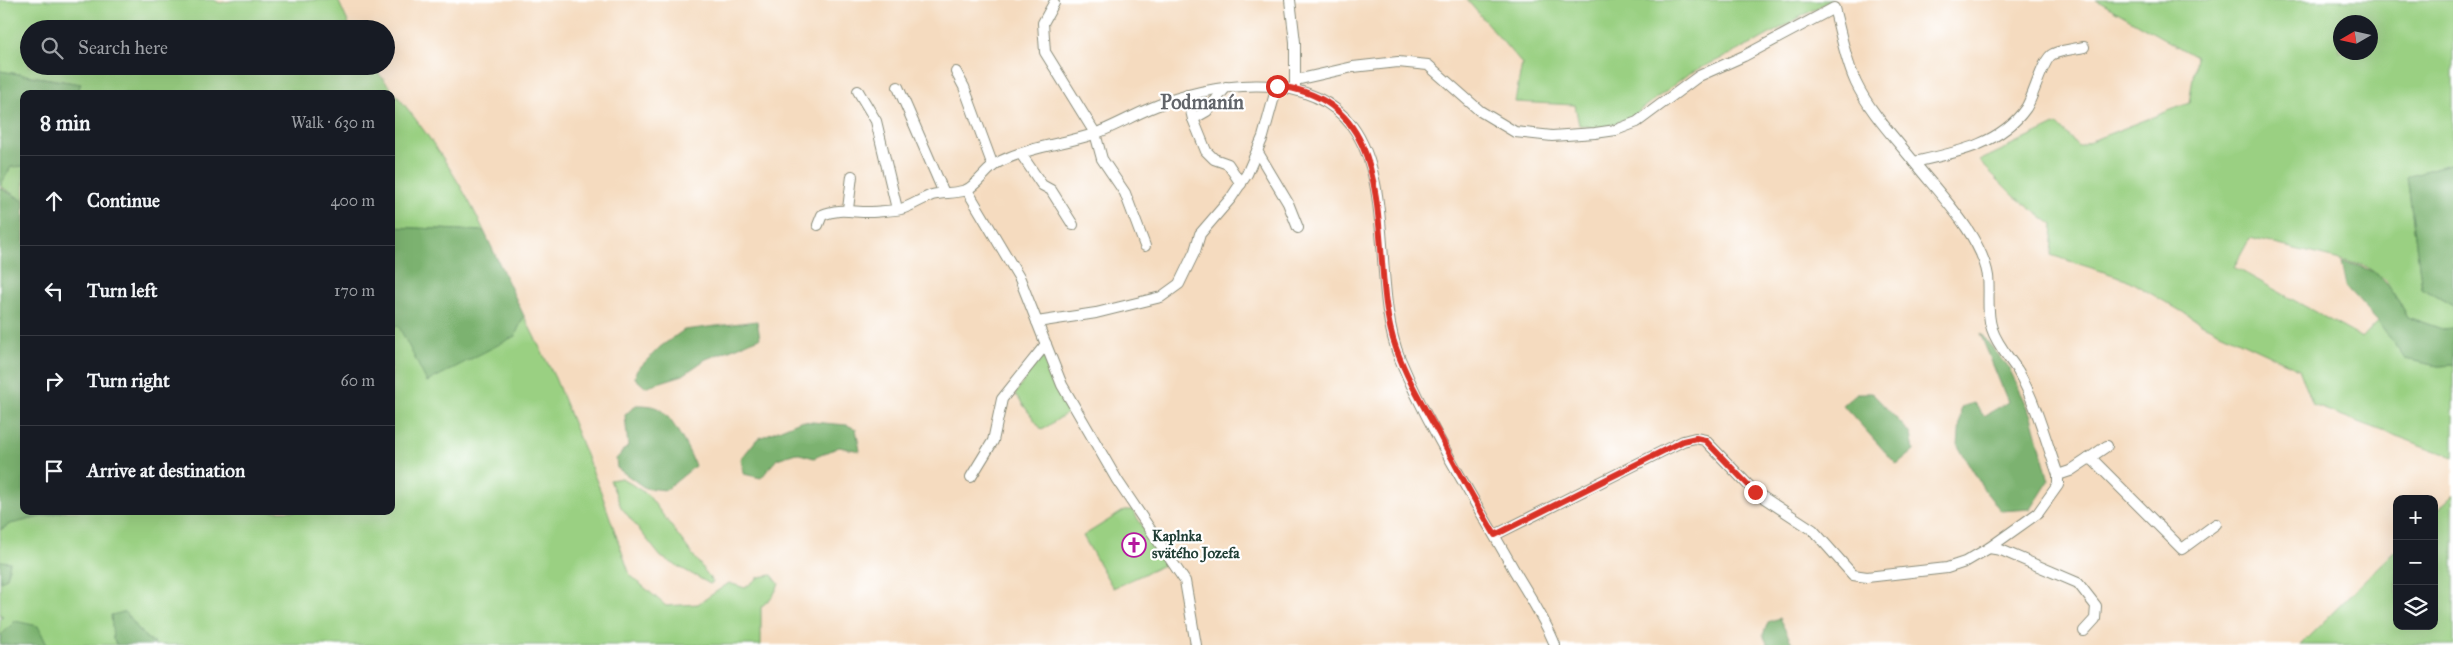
<!DOCTYPE html>
<html lang="en">
<head>
<meta charset="utf-8">
<style>
  :root { --surface:#171b24; --page:#242831; --text:#f1f3f6; --muted:#9ea1a6; --line:#363941 }
  body { margin:0; font-family:"IM FELL Great Primer",serif; background:var(--page); color:var(--text) }
  .controls { position:absolute; right:15px; bottom:15px; display:grid; overflow:hidden; border-radius:10px; box-shadow:0 5px 20px #0002 }
  .controls button { width:45px; height:45px; display:grid; place-items:center; padding:0; border:0; border-bottom:1px solid var(--line); background:var(--surface); color:var(--text); font:25px sans-serif }
  .compass { position:absolute; left:2333px; top:15px; width:45px; height:45px; border-radius:50%; background:var(--surface); box-shadow:0 5px 20px #0002; rotate:261deg }
  .stop { position:absolute; width:15px; height:15px; margin:-11px; border:4px solid #d93025; border-radius:50%; background:#fff }
  .stop.end { background:#d93025; border-color:#fff; box-shadow:0 1px 5px #0008 }
  .list { margin:0; padding:0; list-style:none }
  h2 { display:flex; justify-content:space-between; align-items:center; height:65px; margin:0; padding:0 20px; font-size:21px }
  h2 small { font-size:16px; font-weight:400; color:var(--muted) }
  .list li { display:grid; grid-template-columns:32px 1fr auto; gap:15px; align-items:center; box-sizing:border-box; height:90px; padding:0 20px; border-top:1px solid var(--line) }
  .list b { display:block; font-size:19px; white-space:nowrap }
  .list em { font-size:16px; font-style:normal; color:var(--muted) }
  .icon { flex:none; width:28px; height:28px; fill:none; stroke:currentColor; stroke-width:2; stroke-linecap:round; stroke-linejoin:round }
  .map { position:relative; flex:none; width:2453px; height:645px; overflow:hidden }
  .search { position:absolute; background:var(--surface); box-shadow:0 5px 20px #0002; left:20px; top:20px; width:375px; height:55px; display:flex; align-items:center; gap:12px; box-sizing:border-box; padding:0 18px; border-radius:28px; color:var(--muted); font-size:19px }
  .panel { position:absolute; background:var(--surface); box-shadow:0 5px 20px #0002; left:20px; top:90px; width:375px; height:425px; border-radius:10px }
  .map>svg:first-child { display:block }
  .green { fill:#9ad082; stroke:#5c865b; fill-rule:evenodd }
  .forest { fill:#7bb270; stroke:#4d7852 }
  .lines { fill:none; stroke-linecap:round; stroke-linejoin:round }
  .minor-casing { stroke:#8a8c7a; stroke-width:12 }
  .minor { stroke:#fff; stroke-width:10 }
  .route { stroke:#d93025; stroke-width:6 }
  .labels { text-anchor:middle; stroke-width:4.5; stroke-linejoin:round; paint-order:stroke }
  .poi-label { font-size:15px; font-weight:bold; fill:#1f3d34; stroke:#fff; text-anchor:start }
  .district-label { font-size:20px; font-weight:bold; fill:#62656a; stroke:#fff }
</style>
</head>
<body>
<div class="map">
<svg width="2453" height="645" viewBox="0 0 2453 645">
  <rect width="100%" height="100%" fill="#fff"/>
  <filter id="ink" filterUnits="userSpaceOnUse"><feTurbulence type="fractalNoise" baseFrequency=".02" numOctaves="2"/><feDisplacementMap in="SourceGraphic" scale="10" xChannelSelector="R" yChannelSelector="G"/><feConvolveMatrix kernelMatrix="1 2 1 2 8 2 1 2 1" color-interpolation-filters="sRGB"/></filter>
  <filter id="wash" filterUnits="userSpaceOnUse"><feTurbulence type="fractalNoise" baseFrequency=".0096" numOctaves="4" result="noise"/><feDisplacementMap in="SourceGraphic" scale="20" xChannelSelector="R" yChannelSelector="G"/><feGaussianBlur stdDeviation="1.12" result="paint"/><feColorMatrix in="noise" values="0 0 0 0 0 0 0 0 0 0 0 0 0 0 0 0 0 1.4 0 .05"/><feComposite in="paint" operator="in"/></filter>
  <g filter="url(#wash)">
    <rect width="100%" height="100%" fill="#f5dbbf"/>
    <g class="green">
      <path d="M0,0H214L220,3L236,0H338L351,29H29V66H372C416,116 456,171 484,231L391,227V94H76L80,84L0,71Z"/>
      <polygon points="1467,0 1831,0 1750,45 1688,74 1632,117 1600,129 1579,125 1575,105 1515,102 1522,64"/>
      <path d="M2096,0H2453V163L2407,176L2422,288L2453,306V328L2442,329L2407,317L2386,280L2365,266L2250,238L2234,267L2362,338L2378,321L2405,359L2439,366L2453,365V457L2313,405L2299,369L2203,324L2126,279L2051,255L2053,225L2014,196L1979,161L2057,124L2078,146L2189,103L2196,57ZM2340,22H2370V52H2340Z"/>
      <polygon points="24,166 24,201 0,186 11,167"/>
      <polygon points="524,316 555,378 601,492 630,575 666,606 698,604 729,583 745,588 759,577 772,575 779,584 773,596 761,607 761,645 156,645 144,636 125,612 113,639 117,645 47,645 37,626 1,635 0,642 0,617 3,616 0,615 0,581 7,578 10,562 0,561 0,530 10,524 66,511 391,511 391,327 398,325 514,336"/>
      <polygon points="1045,357 1054,381 1070,411 1042,430 1015,394 1038,359"/>
      <polygon points="622,478 648,495 713,582 710,584 661,557 621,507 610,480"/>
      <polygon points="2453,494 2453,645 2300,645 2397,549 2397,626 2434,626 2434,512"/>
      <polygon points="1125,510 1132,510 1162,556 1164,565 1113,588 1083,536"/>
    </g>
    <g class="forest">
      <polygon points="0,71 81,84 76,94 24,94 24,166 11,167 0,186"/>
      <polygon points="2453,163 2453,306 2422,288 2407,176"/>
      <polygon points="0,188 24,201 24,511 66,511 10,524 0,530"/>
      <polygon points="391,227 484,231 524,316 515,336 427,382 398,325 391,327"/>
      <path d="M2341,262C2384,270 2386,281 2407,317L2442,329L2453,328V365L2439,366L2405,359L2378,321L2346,286Z"/>
      <polygon points="757,321 760,338 706,359 683,375 645,387 635,378 636,371 660,347 684,330"/>
      <polygon points="1980,333 2008,366 2032,416 2049,481 2031,509 2001,511 1985,491 1958,446 1961,407 1974,403 1984,416 2008,402"/>
      <polygon points="1857,393 1872,393 1911,434 1914,451 1897,465 1843,405"/>
      <path d="M636,405C645,405 656,405 663,412C673,420 691,453 695,466L666,490L645,488L617,468L616,459L628,446L625,415Z"/>
      <polygon points="800,421 847,425 856,429 860,451 839,447 814,458 796,453 777,459 761,478 744,474 741,459 757,439"/>
      <polygon points="0,561 10,562 7,578 0,581"/>
      <polygon points="125,612 144,636 156,645 117,645 113,639 111,615"/>
      <polygon points="1779,618 1793,645 1768,645 1763,635 1768,622"/>
      <polygon points="15,621 38,626 47,645 0,645 1,635"/>
    </g>
  </g>
  <g filter="url(#ink)">
    <g class="lines">
      <g class="minor-casing">
        <g id="minor">
          <polyline points="1290,0 1295,42 1295,86"/>
          <polyline points="1054,3 1043,23 1045,52 1095,133 1102,159 1125,193 1145,246"/>
          <polyline points="956,72 964,87 993,166"/>
          <path d="M1296,80L1353,67L1398,62L1428,65L1480,111L1515,132L1552,136L1595,133L1616,130L1637,122L1699,76L1744,56L1834,8C1841,33 1845,60 1856,83C1870,112 1894,137 1914,162"/>
          <polyline points="898,87 944,193"/>
          <polyline points="858,91 876,121 897,209"/>
          <polyline points="1187,95 1193,119 1207,111 1226,87"/>
          <polyline points="1193,119 1206,151 1214,159 1228,164 1241,184"/>
          <polyline points="1257,151 1288,203 1298,228"/>
          <polyline points="1021,154 1042,185 1051,190 1073,225"/>
          <polyline points="967,190 1020,279 1062,385 1117,480 1185,581 1196,645"/>
          <polyline points="848,209 852,176"/>
          <path d="M818,225L822,215C840,207 855,213 872,212C882,211 892,211 901,209C912,206 921,199 932,195C943,192 956,194 966,190C979,184 987,167 1001,161C1030,147 1063,144 1094,134C1113,127 1132,116 1151,108C1210,83 1308,67 1352,126C1395,184 1372,291 1400,359C1430,431 1476,502 1514,570C1528,594 1545,619 1555,645"/>
          <polyline points="1037,322 1096,313 1161,297 1179,284 1195,251 1200,234 1231,198 1247,174 1263,137 1277,86"/>
          <polyline points="2088,459 2107,446"/>
          <polyline points="2058,475 2070,471 2088,459 2093,460 2182,549 2216,524"/>
          <polyline points="971,477 993,441 1002,399 1046,344"/>
          <path d="M1495,535L1683,441L1695,438L1705,440L1755,492L1813,530L1853,575L1867,577L1947,568L1965,562L1989,548L2038,513L2058,485V475C2046,441 2036,403 2018,371C2009,357 1997,345 1992,329C1986,312 1990,294 1988,276C1981,235 1939,194 1914,162C1955,153 2000,145 2026,108C2034,96 2043,58 2053,54C2062,50 2074,49 2084,47"/>
          <polyline points="1989,548 2001,550 2078,583 2096,606 2095,619 2084,631"/>
        </g>
      </g>
      <use href="#minor" class="minor"/>
    </g>
  </g>
  <g class="lines" filter="url(#ink)">
    <path class="route" d="M1277,86C1411,101 1364,260 1396,348C1406,377 1423,405 1438,432C1456,467 1475,501 1495,535L1683,441L1696,438L1705,440L1755,492"/>
  </g>
  <defs>
    <g id="church-ring" transform="scale(1.25)"><circle r="9.5" fill="#fff" stroke="#b5179e" stroke-width="1.5"/><path d="M-1.2-6h2.4v3.5h3.3v2.4h-3.3V6h-2.4V-.1h-3.3v-2.4h3.3Z" fill="#b5179e"/></g>
  </defs>
  <g fill-rule="evenodd">
    <use href="#church-ring" x="1134" y="545"/>
  </g>
  <g class="labels">
    <g class="poi-label">
      <text x="1152" y="541">Kaplnka<tspan x="1152" dy="17">svätého Jozefa</tspan></text>
    </g>
    <g class="district-label">
      <text x="1202" y="109">Podmanín</text>
    </g>
  </g>
</svg>
<div class="controls">
<button>+</button>
<button>−</button>
<button><svg class="icon" aria-label="layers" viewBox="0 0 24 24"><path d="M12 4l9 5-9 5-9-5zM3 14l9 5 9-5"/></svg></button>
</div>
<svg class="compass" viewBox="-18 -18 36 36"><path d="M0-13l5 13h-10z" fill="#e53935"/><path d="M0 13l5-13h-10z" fill="#9ea1a6"/></svg>
<div class="stop" style="left:1277px;top:86px"></div>
<div class="stop end" style="left:1755px;top:492px"></div>
<div class="search"><svg class="icon" aria-label="search" viewBox="0 0 24 24"><circle cx="10" cy="10" r="6"/><path d="M15 15l6 6"/></svg>Search here</div>
<section class="panel">
<h2>8 min<small>Walk · 630 m</small></h2>
<ul class="list">
<li><svg class="icon" aria-label="ahead" viewBox="0 0 24 24"><path d="M12 20V5M6 11l6-6 6 6"/></svg><div><b>Continue</b></div><em>400 m</em></li>
<li><svg class="icon" aria-label="left" viewBox="0 0 24 24"><path d="M17 20v-9H6M10 6l-5 5 5 5"/></svg><div><b>Turn left</b></div><em>170 m</em></li>
<li><svg class="icon" aria-label="right" viewBox="0 0 24 24"><path d="M7 20v-9h11M14 6l5 5-5 5"/></svg><div><b>Turn right</b></div><em>60 m</em></li>
<li><svg class="icon" aria-label="arrive" viewBox="0 0 24 24"><path d="M6 21V4h12l-3 4 3 4H6"/></svg><div><b>Arrive at destination</b></div></li>
</ul>
</section>
</div>
</body>
</html>
